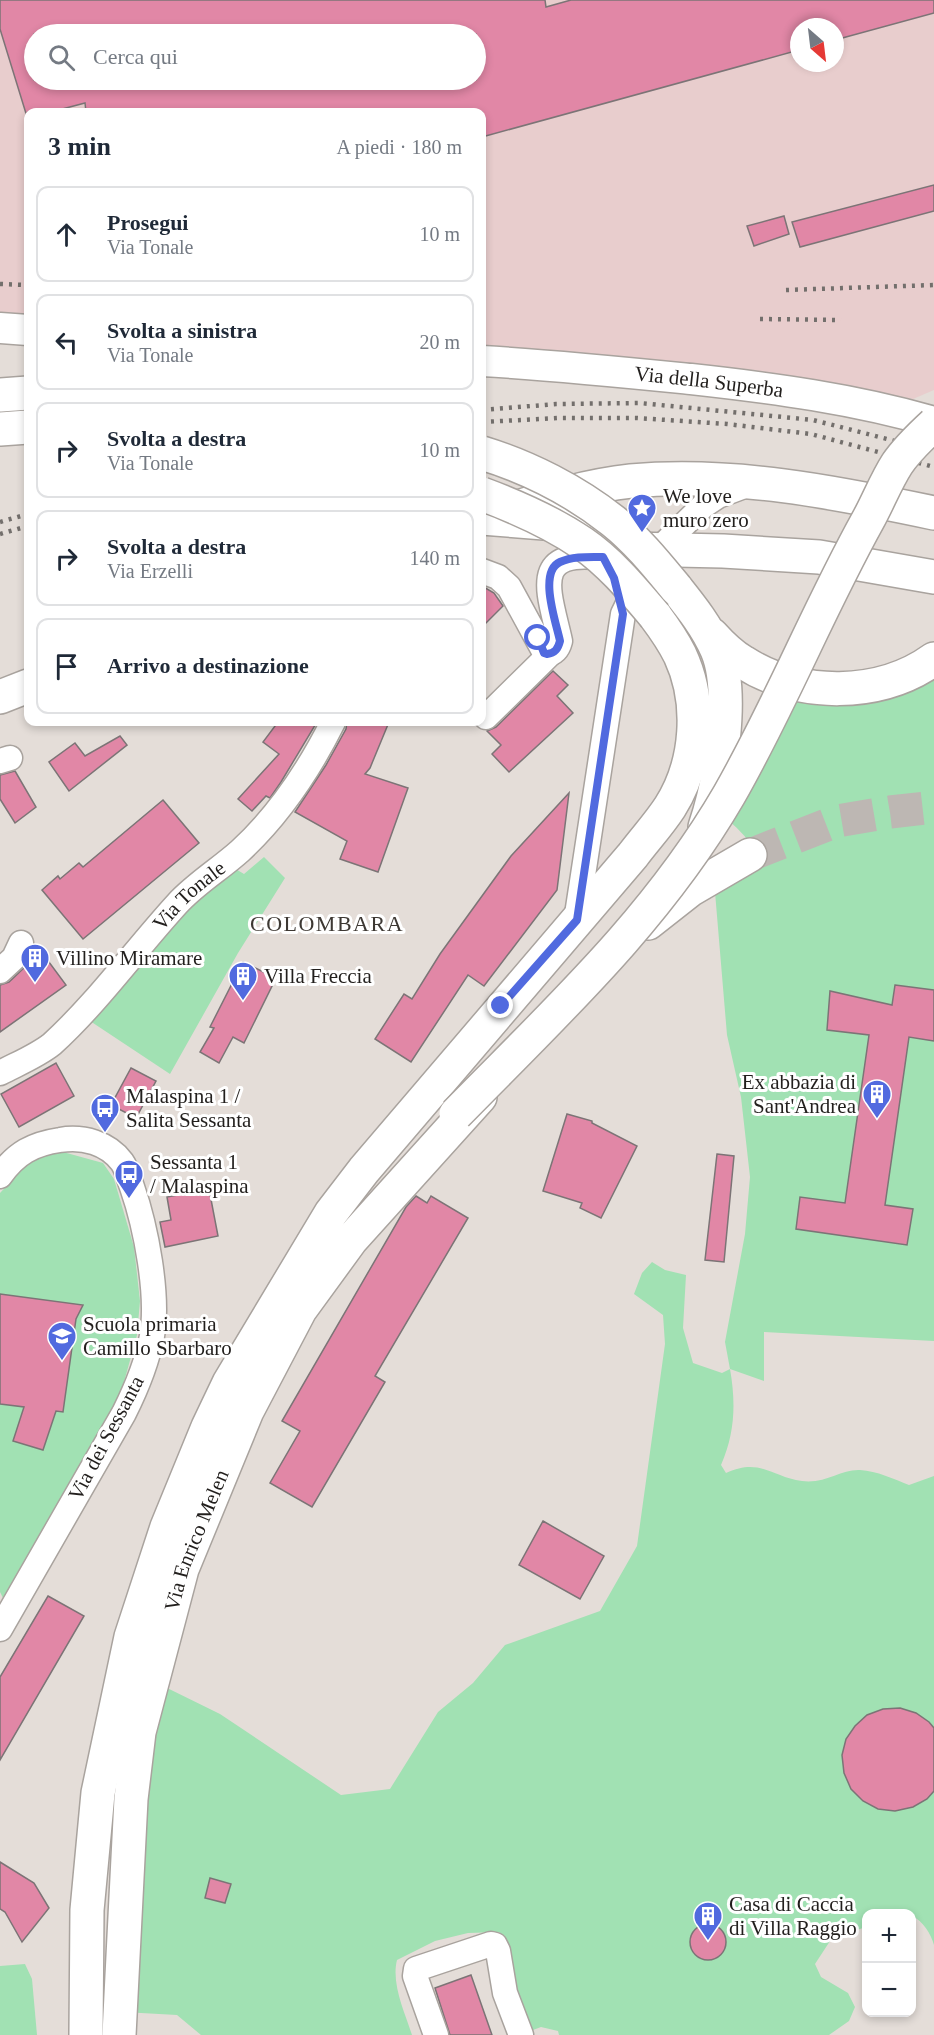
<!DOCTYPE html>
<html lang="it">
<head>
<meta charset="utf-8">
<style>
  :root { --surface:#fff; --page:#f2f2f3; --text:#1f2937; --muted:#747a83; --line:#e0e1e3 }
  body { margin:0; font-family:"Times New Roman",serif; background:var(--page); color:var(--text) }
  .controls { position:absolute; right:18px; bottom:18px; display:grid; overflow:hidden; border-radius:12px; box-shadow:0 3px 9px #0003 }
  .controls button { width:54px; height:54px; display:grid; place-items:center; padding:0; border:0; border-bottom:2px solid var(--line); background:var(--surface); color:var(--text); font:30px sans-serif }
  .compass { position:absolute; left:790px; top:18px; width:54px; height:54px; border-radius:50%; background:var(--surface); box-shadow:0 3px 9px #0003; rotate:152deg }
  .stop { position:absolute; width:18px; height:18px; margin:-14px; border:4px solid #516adf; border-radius:50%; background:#fff }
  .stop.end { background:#516adf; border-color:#fff; box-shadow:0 2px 6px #0008 }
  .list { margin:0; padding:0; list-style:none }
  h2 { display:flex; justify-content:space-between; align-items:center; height:78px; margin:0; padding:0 24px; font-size:26px }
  h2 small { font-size:20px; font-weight:400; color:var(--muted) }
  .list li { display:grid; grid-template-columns:39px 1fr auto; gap:18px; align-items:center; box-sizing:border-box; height:96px; margin:0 12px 12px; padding:0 12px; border:2px solid var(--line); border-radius:12px }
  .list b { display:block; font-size:22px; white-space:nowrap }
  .list p { margin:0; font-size:20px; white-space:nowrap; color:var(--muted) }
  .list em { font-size:20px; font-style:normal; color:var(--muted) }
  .icon { flex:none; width:33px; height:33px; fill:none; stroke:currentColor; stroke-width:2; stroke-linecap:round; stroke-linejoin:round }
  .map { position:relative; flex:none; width:934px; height:2035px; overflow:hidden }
  .search { position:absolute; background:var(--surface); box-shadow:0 3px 9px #0003; left:24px; top:24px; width:462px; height:66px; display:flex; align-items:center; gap:15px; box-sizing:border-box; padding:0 21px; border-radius:33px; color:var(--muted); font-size:22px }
  .panel { position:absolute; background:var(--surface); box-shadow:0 3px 9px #0003; left:24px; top:108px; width:462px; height:618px; border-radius:12px }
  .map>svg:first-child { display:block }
  .industrial { fill:#e8cdcd; fill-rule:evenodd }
  .green { fill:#a1e1b3 }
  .building { fill:#e187a6; stroke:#7c7476; stroke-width:1.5; fill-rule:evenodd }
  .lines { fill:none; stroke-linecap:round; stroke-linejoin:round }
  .trunk-tunnel { stroke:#bdb7b3; stroke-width:33; stroke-dasharray:33 16; stroke-linecap:butt }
  .minor-casing { stroke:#a9a39e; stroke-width:27 }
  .tertiary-casing { stroke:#a9a39e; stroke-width:33 }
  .primary-casing { stroke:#a9a39e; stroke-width:36 }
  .trunk-casing { stroke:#a9a39e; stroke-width:36 }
  .minor { stroke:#fff; stroke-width:24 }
  .tertiary { stroke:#fff; stroke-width:30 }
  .primary { stroke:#fff; stroke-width:33 }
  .trunk { stroke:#fff; stroke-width:33 }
  .rail { stroke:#736f6c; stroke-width:4.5; stroke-dasharray:3 6; stroke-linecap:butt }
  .trunk-bridge-casing { stroke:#a9a39e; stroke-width:36; stroke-linecap:butt }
  .trunk-bridge { stroke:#fff; stroke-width:33 }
  .route { stroke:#516adf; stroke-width:8 }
  .labels { text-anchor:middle; stroke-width:6; stroke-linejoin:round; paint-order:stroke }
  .street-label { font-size:21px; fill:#221f1d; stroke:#fff }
  .poi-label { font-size:21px; fill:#221f1d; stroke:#fff; text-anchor:start }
  .neighbourhood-label { font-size:22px; letter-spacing:1.5px; fill:#3d3833; stroke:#fff }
</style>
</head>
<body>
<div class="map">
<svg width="934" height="2035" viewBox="0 0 934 2035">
  <rect width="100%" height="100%" fill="#e4ddd8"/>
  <path class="industrial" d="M0,0H934V390L913,399L840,385L735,369L633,358L482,346V112H28V314L0,312ZM799,27H835V63H799ZM34,34H476V80H34Z"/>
  <g class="green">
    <path d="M934,669V1341L764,1332V1381L730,1369C736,1403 735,1433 721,1465L726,1473C760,1457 771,1477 802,1481C826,1484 841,1469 860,1470C877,1471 894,1479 909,1485L934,1476V1945C931,1934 923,1921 912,1916V1914H866V1927L832,1938L815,1964L821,1977L848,1993L855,2007L849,2021L829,2035H559L558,2031L541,2027L533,2030L521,2006L507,1941L499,1932L468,1933L435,1941L397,1960C391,1984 405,2013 412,2035H201L177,2015L123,2012L159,1684L220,1714L341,1795L390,1789L438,1712L473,1683L505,1645L600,1611L637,1546L665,1344L663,1315L634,1294L642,1273L652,1262L665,1270L686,1275L683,1328L693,1363L722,1373L730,1369L725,1342L745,1234L750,1177L741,1097L727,1035L715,892L759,869C757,847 744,834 728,820L799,695Z"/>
    <polygon points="264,857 285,878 238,953 170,1074 87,1019 186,904 234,868 244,874"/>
    <polygon points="63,1152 103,1163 114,1179 134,1247 140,1301 137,1335 116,1411 6,1604 0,1592 0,1193 31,1160 43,1154"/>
    <polygon points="25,1964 32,1979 37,2035 0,2035 0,1966"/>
  </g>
  <g class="building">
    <path d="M0,0H545L546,7L571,0H934V13L835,40V27H799V50L482,137V112H86L85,103L51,112H28V120L0,29ZM372,27L373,34H476V80H280L248,88L247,80H34V34H344Z"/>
    <polygon points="934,185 934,211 800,247 792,222"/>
    <polygon points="784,216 789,234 754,246 747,226"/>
    <polygon points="482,586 494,593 503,606 482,627"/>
    <polygon points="553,671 568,685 557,696 573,713 509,772 492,754 501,745 487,731 496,727"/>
    <polygon points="278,722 317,722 281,782 270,798 266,796 252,811 238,799 279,754 263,742"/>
    <polygon points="347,722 389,722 370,768 365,774 408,788 378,872 340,859 347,841 295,812 326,765 346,729"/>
    <polygon points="120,736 127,745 69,791 49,762 75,743 85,756"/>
    <polygon points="15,771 36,807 15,823 0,799 0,775"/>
    <polygon points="569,793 557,890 484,986 468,975 411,1062 375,1039 404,994 412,999 440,954 511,856"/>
    <polygon points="163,800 199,843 83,939 42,890 58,876 60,879 79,863 83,867"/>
    <polygon points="43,954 66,985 0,1032 0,985 9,982 26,966"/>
    <polygon points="243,962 276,978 244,1043 233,1037 219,1063 200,1052 214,1028 210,1027"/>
    <polygon points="895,985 934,990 934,1041 909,1037 885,1205 913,1209 907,1245 796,1229 800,1197 845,1203 869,1035 827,1030 830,991 892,1005"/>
    <polygon points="56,1063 74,1096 19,1127 1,1094"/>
    <polygon points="131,1068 156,1081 136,1118 111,1105"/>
    <polygon points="567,1114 592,1121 592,1123 637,1146 601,1218 580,1208 582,1203 543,1191"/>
    <polygon points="717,1154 734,1156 724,1262 705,1260"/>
    <polygon points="209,1189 218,1236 165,1247 160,1222 171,1220 167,1197"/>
    <polygon points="416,1196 427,1203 431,1196 468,1218 375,1376 385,1382 312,1507 270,1483 300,1431 282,1421 406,1207"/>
    <polygon points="0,1294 83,1305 76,1319 63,1412 56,1411 43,1450 13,1441 24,1407 0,1404"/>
    <polygon points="543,1521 604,1556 580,1599 519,1565"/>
    <polygon points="48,1596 84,1616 0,1760 0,1677"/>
    <polygon points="900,1708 916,1713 929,1722 934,1728 934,1791 927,1799 913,1807 895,1811 878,1809 863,1801 851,1789 844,1773 842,1755 846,1739 855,1726 867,1715 883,1709"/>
    <polygon points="0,1862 34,1883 49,1908 22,1942 5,1912 0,1909"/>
    <polygon points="210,1878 231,1884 225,1903 205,1898"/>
    <circle cx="708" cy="1942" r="18"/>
    <polygon points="471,1975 492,2035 450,2035 435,1988"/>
  </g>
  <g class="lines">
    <polyline class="trunk-tunnel" points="750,855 837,821 890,812 934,807"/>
    <g class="minor-casing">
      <g id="minor">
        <path d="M482,571L498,577L509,587L545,653L547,654C555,653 558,649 560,641C549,591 529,548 605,558"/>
        <polyline points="486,717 550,654"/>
        <polyline points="0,761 10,758"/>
        <polyline points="576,921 623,614 646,567 657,551 703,506 718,496 747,485"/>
        <polyline points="0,971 14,958 21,943"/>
        <path id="s1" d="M0,1073C17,1064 37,1056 52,1044C98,1002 135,950 177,904C195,884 220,869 240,851C280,814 309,770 333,722"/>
        <path d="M0,1176C16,1153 33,1144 60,1140C83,1136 108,1143 122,1162C127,1169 129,1179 132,1187C146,1227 159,1295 152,1336C147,1363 136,1389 124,1413L0,1629"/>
        <polyline points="436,2035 415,1976 416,1969 491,1944 495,1945 498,1951 505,1993 521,2035"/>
      </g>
    </g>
    <g class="tertiary-casing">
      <g id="tertiary">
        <polyline points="0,328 28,330"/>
        <path id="s2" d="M482,361C552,365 621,372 691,379C773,388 855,399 934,422"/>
      </g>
    </g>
    <g class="primary-casing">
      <g id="primary">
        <path d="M498,513C541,500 585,486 631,481C732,472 835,492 934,513"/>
        <polyline points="0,697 28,686"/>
      </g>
    </g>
    <g class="trunk-casing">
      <g id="trunk">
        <polyline points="0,395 28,393"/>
        <polyline points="0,429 28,427"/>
        <polyline points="482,518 557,524 611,545 630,549 723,551 819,557 934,577"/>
        <path d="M676,588C692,608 707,627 717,650C735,693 720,783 705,827"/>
        <path d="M712,635C721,645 731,655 743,662C799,698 880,698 934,659"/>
        <polyline points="648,923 690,890 750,855"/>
        <path d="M86,2035L87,1910L98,1793L131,1637L167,1527L208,1427L229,1383L331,1213L364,1170L633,855C645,839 659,824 670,807C698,763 702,702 680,655C673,641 664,628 655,616"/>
        <path id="s3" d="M119,2035L131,1799L139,1732L182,1569L247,1411L300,1310L351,1240L480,1097"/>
      </g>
    </g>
    <use href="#minor" class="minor"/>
    <use href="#tertiary" class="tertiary"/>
    <use href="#primary" class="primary"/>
    <use href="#trunk" class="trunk"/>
    <g class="rail">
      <polyline points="0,284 28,285"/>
      <polyline points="786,290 934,285"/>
      <polyline points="760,319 841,320"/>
      <polyline points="482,410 556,404 640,403 813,420 934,451"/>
      <polyline points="482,422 559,418 637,418 727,424 811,434 934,467"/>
      <polyline points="0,522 28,514"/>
      <polyline points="0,534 28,526"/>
    </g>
    <g class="trunk-bridge-casing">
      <g id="trunk-bridge">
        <path d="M482,453C528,467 575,491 613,521C637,540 657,565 676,588"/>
        <path d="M482,494C517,507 551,522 582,543C610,562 633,590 655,616"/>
        <path d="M456,1114C555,1013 657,919 729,795C780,706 818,610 868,520C878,502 886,481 897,464C907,449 921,436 934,424"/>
      </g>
    </g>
    <use href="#trunk-bridge" class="trunk-bridge"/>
  </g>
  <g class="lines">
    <path class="route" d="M501,1006L577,920L623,614L614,578L603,557C589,557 573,556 560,562C538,572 556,622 560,641C558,649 555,653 547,654L544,653L538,638"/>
  </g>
  <defs>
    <g id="sight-pin" transform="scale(1.5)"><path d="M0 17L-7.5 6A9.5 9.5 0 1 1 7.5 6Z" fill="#516adf" stroke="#fff"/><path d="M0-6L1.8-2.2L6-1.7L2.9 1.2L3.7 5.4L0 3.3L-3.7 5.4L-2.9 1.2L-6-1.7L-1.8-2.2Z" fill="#fff"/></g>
    <g id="building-pin" transform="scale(1.5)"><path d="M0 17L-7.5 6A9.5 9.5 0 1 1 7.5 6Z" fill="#516adf" stroke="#fff"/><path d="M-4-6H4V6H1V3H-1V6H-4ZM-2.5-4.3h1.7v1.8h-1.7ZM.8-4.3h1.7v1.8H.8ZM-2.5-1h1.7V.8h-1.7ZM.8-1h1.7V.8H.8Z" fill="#fff"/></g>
    <g id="bus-pin" transform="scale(1.5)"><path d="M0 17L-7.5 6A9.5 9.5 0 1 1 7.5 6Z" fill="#516adf" stroke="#fff"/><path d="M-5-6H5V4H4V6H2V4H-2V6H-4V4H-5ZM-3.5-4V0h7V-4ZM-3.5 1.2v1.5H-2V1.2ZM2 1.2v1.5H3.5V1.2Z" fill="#fff"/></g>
    <g id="school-pin" transform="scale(1.5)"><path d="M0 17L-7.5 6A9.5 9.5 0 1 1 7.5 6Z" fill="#516adf" stroke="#fff"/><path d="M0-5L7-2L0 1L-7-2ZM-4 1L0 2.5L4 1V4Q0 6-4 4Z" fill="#fff"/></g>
  </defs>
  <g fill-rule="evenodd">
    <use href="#sight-pin" x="642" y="508"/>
    <use href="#building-pin" x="35" y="958"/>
    <use href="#building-pin" x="243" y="976"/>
    <use href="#building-pin" x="877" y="1094"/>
    <use href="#bus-pin" x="105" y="1108"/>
    <use href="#bus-pin" x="129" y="1174"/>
    <use href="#school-pin" x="62" y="1336"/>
    <use href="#building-pin" x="708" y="1916"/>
  </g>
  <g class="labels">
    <g class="street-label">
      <text dy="7" stroke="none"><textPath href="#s2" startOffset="228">Via della Superba</textPath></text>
      <text dy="7" stroke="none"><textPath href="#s1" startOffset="262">Via Tonale</textPath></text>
      <text transform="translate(106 1438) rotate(-62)" y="7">Via dei Sessanta</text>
      <text dy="7" stroke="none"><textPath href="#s3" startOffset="504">Via Enrico Melen</textPath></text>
    </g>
    <g class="poi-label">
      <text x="663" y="503">We love<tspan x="663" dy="24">muro zero</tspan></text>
      <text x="56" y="965">Villino Miramare</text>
      <text x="264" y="983">Villa Freccia</text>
      <text x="856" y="1089" text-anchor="end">Ex abbazia di<tspan x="856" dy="24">Sant'Andrea</tspan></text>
      <text x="126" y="1103">Malaspina 1 /<tspan x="126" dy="24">Salita Sessanta</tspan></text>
      <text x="150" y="1169">Sessanta 1<tspan x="150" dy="24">/ Malaspina</tspan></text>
      <text x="83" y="1331">Scuola primaria<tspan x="83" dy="24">Camillo Sbarbaro</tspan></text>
      <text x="729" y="1911">Casa di Caccia<tspan x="729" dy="24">di Villa Raggio</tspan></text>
    </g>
    <g class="neighbourhood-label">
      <text x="327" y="931">COLOMBARA</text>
    </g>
  </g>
</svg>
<div class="controls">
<button>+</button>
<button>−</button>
</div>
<svg class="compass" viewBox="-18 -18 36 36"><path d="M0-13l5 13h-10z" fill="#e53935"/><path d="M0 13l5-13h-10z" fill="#747a83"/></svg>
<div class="stop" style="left:538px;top:638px"></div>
<div class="stop end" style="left:501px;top:1006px"></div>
<div class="search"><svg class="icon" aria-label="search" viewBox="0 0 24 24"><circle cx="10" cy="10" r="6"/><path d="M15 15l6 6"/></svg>Cerca qui</div>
<section class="panel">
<h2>3 min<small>A piedi · 180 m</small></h2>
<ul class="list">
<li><svg class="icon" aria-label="ahead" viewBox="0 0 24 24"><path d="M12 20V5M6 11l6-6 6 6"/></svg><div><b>Prosegui</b><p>Via Tonale</p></div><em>10 m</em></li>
<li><svg class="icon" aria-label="left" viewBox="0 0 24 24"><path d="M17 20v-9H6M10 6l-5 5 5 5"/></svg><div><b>Svolta a sinistra</b><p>Via Tonale</p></div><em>20 m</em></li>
<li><svg class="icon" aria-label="right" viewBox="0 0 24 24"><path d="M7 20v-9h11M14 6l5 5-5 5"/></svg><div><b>Svolta a destra</b><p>Via Tonale</p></div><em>10 m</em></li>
<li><svg class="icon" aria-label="right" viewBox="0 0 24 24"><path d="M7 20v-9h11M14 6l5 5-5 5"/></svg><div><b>Svolta a destra</b><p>Via Erzelli</p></div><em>140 m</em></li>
<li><svg class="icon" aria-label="arrive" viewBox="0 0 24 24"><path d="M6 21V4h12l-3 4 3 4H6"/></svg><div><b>Arrivo a destinazione</b></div></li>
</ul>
</section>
</div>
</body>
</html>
